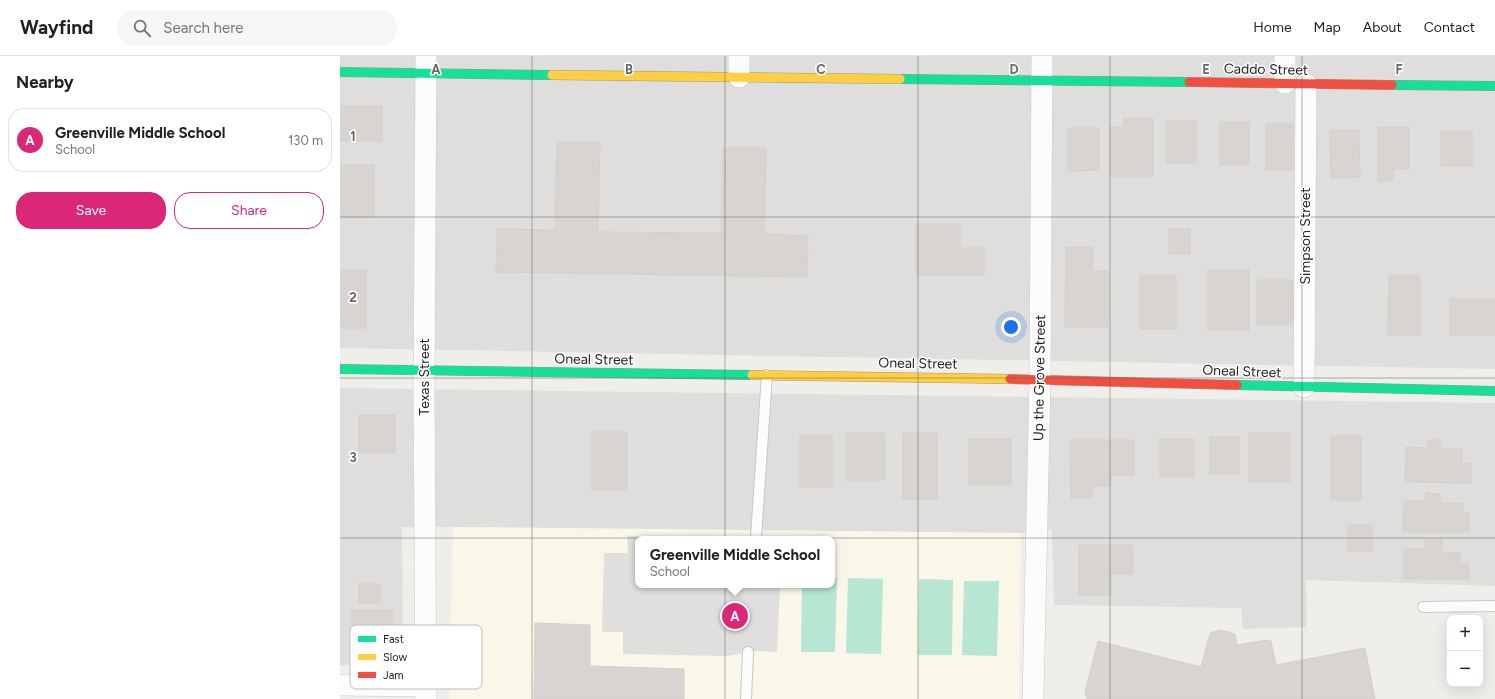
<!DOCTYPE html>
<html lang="en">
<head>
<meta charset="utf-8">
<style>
  :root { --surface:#fff; --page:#f6f6f6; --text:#202124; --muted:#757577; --line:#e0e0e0; --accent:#db2777 }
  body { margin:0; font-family:Figtree,sans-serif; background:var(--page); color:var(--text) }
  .controls { position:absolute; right:12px; bottom:12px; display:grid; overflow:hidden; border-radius:8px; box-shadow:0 4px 16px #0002 }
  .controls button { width:36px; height:36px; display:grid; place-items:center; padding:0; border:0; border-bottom:1px solid var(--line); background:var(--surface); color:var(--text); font:20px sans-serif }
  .you { position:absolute; left:671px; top:271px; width:14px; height:14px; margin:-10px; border:3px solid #fff; border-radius:50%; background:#1a73e8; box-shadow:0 0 0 6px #1a73e833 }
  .badge { display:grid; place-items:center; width:26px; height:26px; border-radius:50%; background:var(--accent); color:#fff; font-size:13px; font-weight:700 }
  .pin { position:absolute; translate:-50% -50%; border:2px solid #fff; box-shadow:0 1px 4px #0006 }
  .popup { position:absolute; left:295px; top:480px; width:200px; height:52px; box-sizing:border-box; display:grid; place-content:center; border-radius:8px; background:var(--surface); filter:drop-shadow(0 1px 3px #0005); font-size:13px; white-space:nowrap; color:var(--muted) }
  .popup b { font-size:15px; color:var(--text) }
  .popup::after { content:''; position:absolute; left:50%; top:100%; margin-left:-8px; border:8px solid transparent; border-top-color:var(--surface) }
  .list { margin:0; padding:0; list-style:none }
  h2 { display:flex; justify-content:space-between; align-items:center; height:52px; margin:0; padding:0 16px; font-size:17px }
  h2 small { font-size:13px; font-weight:400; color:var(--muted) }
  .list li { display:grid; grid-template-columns:26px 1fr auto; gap:12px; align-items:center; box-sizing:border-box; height:64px; margin:0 8px 8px; padding:0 8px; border:1px solid var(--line); border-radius:16px }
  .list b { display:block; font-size:15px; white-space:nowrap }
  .list p { margin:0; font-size:13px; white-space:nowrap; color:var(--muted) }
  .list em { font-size:13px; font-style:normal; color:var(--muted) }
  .actions { display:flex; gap:8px; padding:12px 16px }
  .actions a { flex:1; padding:9px 0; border:1px solid var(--accent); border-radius:16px; text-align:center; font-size:14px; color:var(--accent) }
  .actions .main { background:var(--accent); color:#fff }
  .icon { flex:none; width:22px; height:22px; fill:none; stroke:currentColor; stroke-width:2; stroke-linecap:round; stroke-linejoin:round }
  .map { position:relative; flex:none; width:1155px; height:643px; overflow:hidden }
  header { display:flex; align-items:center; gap:24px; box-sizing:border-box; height:56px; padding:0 20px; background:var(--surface); border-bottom:1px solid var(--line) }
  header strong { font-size:19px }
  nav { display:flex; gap:22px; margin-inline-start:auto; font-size:14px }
  .search { width:280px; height:36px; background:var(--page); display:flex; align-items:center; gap:10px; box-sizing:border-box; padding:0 14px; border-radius:22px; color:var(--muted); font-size:15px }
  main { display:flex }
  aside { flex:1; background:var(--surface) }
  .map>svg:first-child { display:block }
  .residential { fill:#dfdedc }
  .education { fill:#f8f7e8; fill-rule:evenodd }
  .pitch { fill:#b7e6d2 }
  .parking { fill:#e0dfde }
  .building { fill:#d7d4d2; stroke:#d3d0cc }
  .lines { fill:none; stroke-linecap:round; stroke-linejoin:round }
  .lane-casing { stroke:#c9c8c7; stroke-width:12 }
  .street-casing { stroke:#c9c8c7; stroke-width:22 }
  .fast-casing { stroke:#999a82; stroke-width:10 }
  .slow-casing { stroke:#999a82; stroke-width:10 }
  .jam-casing { stroke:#999a82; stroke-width:10 }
  .lane { stroke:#fdfcfc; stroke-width:10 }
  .street { stroke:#fdfcfc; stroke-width:21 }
  .fast { stroke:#16e098; stroke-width:9 }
  .slow { stroke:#ffcf43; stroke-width:9 }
  .jam { stroke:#f24e42; stroke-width:9 }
  .grid { fill:none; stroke:#6a6968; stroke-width:1; stroke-opacity:0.55 }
  .labels { text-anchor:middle; stroke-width:3; stroke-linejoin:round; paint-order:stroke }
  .street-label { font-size:14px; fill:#222; stroke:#fff }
  .key { fill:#fff; stroke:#bdbdbd; stroke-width:1 }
  .key-label { font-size:11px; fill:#222 }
  .grid-label { font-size:13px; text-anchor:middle; font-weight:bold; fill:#6a6968; stroke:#fff; stroke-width:3; stroke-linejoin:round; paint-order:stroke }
</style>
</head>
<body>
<header>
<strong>Wayfind</strong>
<div class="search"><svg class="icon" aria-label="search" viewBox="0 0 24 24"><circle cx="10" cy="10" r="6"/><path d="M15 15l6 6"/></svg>Search here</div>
<nav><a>Home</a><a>Map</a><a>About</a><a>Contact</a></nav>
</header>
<main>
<aside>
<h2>Nearby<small></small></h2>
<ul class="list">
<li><span class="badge">A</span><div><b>Greenville Middle School</b><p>School</p></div><em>130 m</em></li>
</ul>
<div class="actions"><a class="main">Save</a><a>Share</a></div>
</aside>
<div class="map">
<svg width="1155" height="643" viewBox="0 0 1155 643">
  <rect width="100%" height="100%" fill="#f0eeeb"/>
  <g class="residential">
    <polygon points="0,0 1155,0 1155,313 0,292"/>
    <polygon points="0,332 1155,347 1155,530 966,524 967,571 903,573 901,552 714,549 712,474 681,477 113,471 62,471 63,608 0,609"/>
  </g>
  <path class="education" d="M113,471L681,477L679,643H109ZM298,483H492V529H298Z"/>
  <g class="pitch">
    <polygon points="492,522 497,522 495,596 461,596 462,529 492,529"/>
    <polygon points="508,522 543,523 541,598 506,597"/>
    <polygon points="579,523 613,524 612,599 578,599"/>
    <polygon points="624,525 659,525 657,600 622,599"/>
  </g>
  <polygon class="parking" points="287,480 442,481 442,483 298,483 298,529 440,529 437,596 418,595 386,600 283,598 283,576 262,576 264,497 288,497"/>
  <g class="building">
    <rect x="0" y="50" width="42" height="35"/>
    <polygon points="783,62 813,62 813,120 770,120 770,71 783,71"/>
    <rect x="826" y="65" width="30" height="42"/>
    <rect x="880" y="66" width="29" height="43"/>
    <rect x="926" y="68" width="27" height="46"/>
    <polygon points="1038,71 1069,71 1069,113 1053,113 1053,125 1038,125"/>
    <polygon points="728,72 759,72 759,114 728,115"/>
    <polygon points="1019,74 1020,121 991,122 990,75"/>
    <rect x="1101" y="75" width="31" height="35"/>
    <polygon points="217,86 260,86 258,176 381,177 383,92 426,92 424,178 468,180 467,221 156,216 157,173 215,174"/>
    <rect x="0" y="109" width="34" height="52"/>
    <polygon points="576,168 620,168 620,192 644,192 644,219 576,219"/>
    <rect x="829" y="173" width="21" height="25"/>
    <polygon points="726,191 753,191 753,215 768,215 768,271 725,271"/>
    <rect x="0" y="214" width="26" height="58"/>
    <rect x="868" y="214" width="41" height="60"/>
    <rect x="800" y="220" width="36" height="53"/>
    <polygon points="1049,220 1080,220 1080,279 1048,279"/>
    <rect x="917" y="224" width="41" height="44"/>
    <rect x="1110" y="243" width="45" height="36"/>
    <rect x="19" y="359" width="36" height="38"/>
    <rect x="252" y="376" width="35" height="58"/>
    <rect x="506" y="377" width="39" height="47"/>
    <rect x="563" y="377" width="34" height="66"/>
    <rect x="909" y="377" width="41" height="49"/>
    <rect x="460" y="379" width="32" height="52"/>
    <rect x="991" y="380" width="30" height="64"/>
    <rect x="870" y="381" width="29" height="37"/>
    <rect x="629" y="383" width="42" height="45"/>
    <rect x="820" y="383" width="34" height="38"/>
    <polygon points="730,384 794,384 794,419 771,419 771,430 752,430 752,442 731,442"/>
    <polygon points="1088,384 1100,384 1100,393 1122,393 1121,407 1131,408 1131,427 1065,426 1066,391 1088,392"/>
    <polygon points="1086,437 1100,438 1100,447 1123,447 1123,456 1129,456 1129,476 1063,476 1064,445 1085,445"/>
    <rect x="1008" y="469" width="24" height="26"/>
    <polygon points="1085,484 1102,484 1102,497 1120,496 1120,508 1128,508 1129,523 1064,523 1064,493 1085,493"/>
    <polygon points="739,489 793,489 793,518 771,518 771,539 739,539"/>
    <rect x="19" y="528" width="21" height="19"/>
    <rect x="12" y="554" width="40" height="34"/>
    <polygon points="195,567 250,569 250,610 344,613 344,643 194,643"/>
    <polygon points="881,574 895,578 897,589 927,584 931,585 936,609 1025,592 1035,643 747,643 745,636 758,585 861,611 870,577"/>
  </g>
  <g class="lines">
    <g class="lane-casing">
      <g id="lane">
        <polyline points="416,481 427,319"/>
        <polyline points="1083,551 1155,550"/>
        <polyline points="406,643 408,596"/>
      </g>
    </g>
    <g class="street-casing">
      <g id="street">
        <polyline points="86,0 84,336 86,643"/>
        <polyline points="399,21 399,0"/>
        <polyline points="945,27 945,0"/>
        <polyline points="964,331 966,28"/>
        <polyline points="0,629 86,630"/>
        <polyline points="693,643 700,323 702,0"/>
      </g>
    </g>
    <g class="fast-casing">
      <g id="fast">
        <polyline points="0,16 212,19"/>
        <polyline points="560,23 849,26"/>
        <polyline points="1052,29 1155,30"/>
        <polyline points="0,313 412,319"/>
        <polyline points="897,329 1155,335"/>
      </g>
    </g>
    <g class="slow-casing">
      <g id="slow">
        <polyline points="212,19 560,23"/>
        <polyline points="412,319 670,323"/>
      </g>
    </g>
    <g class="jam-casing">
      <g id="jam">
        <polyline points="849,26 1052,29"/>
        <polyline points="670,323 897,329"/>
      </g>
    </g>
    <use href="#lane" class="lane"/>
    <use href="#street" class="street"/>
    <use href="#fast" class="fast"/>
    <use href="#slow" class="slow"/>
    <use href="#jam" class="jam"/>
  </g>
  <path class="grid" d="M192,0V643M385,0V643M578,0V643M770,0V643M962,0V643M0,161H1155M0,322H1155M0,482H1155"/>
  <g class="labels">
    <g class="street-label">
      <text transform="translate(926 13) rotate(1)" y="5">Caddo Street</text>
      <text transform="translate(965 180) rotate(-90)" y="5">Simpson Street</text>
      <text transform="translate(254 303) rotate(1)" y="5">Oneal Street</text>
      <text transform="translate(578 307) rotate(1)" y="5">Oneal Street</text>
      <text transform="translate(902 315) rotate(2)" y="5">Oneal Street</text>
      <text transform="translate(84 321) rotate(-90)" y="5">Texas Street</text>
      <text transform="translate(699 322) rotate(-89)" y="5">Up the Grove Street</text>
    </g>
  </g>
  <rect x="10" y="569" width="132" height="64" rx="6" class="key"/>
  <rect x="18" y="580" width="18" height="6" fill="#16e098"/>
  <rect x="18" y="598" width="18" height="6" fill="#ffcf43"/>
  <rect x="18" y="616" width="18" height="6" fill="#f24e42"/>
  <g class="key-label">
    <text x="43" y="587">Fast</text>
    <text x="43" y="605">Slow</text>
    <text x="43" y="623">Jam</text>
  </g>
  <g class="grid-label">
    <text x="96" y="18">A</text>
    <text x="289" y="18">B</text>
    <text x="481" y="18">C</text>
    <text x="674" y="18">D</text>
    <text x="866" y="18">E</text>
    <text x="1059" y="18">F</text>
    <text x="13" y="85">1</text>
    <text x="13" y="246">2</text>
    <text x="13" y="406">3</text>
  </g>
</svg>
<div class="controls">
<button>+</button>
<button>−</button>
</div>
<div class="you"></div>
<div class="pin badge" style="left:395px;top:560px">A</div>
<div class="popup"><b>Greenville Middle School</b>School</div>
</div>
</main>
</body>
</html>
